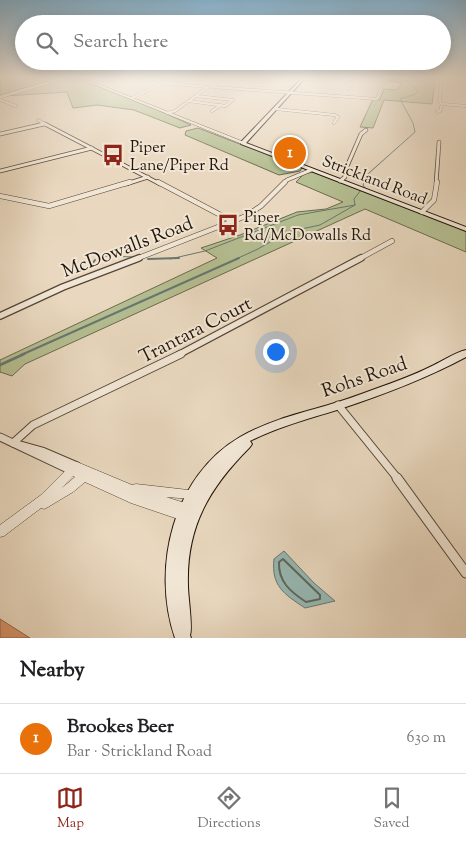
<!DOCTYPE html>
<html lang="en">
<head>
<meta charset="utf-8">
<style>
  :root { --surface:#fff; --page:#f2f2f2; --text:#202124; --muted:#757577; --line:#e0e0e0; --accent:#8f2418 }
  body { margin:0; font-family:"Sorts Mill Goudy",serif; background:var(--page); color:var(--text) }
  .you { position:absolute; left:275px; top:351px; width:18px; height:18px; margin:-12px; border:4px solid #fff; border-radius:50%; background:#1a73e8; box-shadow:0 0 0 8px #1a73e833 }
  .badge { display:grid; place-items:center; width:32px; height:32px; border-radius:50%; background:var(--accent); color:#fff; font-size:16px; font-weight:700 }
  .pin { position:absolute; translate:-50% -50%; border:2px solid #fff; box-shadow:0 1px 5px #0006 }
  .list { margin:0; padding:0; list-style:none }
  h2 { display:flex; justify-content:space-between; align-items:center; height:65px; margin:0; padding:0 20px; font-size:21px }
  h2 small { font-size:16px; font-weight:400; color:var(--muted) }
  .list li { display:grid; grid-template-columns:32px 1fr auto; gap:15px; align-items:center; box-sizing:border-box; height:70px; padding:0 20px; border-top:1px solid var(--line) }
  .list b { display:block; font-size:19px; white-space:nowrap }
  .list p { margin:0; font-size:16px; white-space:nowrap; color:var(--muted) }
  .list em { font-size:16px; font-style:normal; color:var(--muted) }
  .icon { flex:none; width:28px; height:28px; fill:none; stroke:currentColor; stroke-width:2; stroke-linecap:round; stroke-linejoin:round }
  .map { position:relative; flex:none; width:466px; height:638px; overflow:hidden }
  .search { position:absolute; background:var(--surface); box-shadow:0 2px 12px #0003; left:15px; right:15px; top:15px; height:55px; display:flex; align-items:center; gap:12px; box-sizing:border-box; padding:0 18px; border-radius:28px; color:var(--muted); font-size:19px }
  .sheet { height:135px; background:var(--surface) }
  nav { display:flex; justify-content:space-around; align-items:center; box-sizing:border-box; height:70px; border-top:1px solid var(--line); background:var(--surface); font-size:14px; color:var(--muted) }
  nav a { display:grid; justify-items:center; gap:2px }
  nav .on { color:var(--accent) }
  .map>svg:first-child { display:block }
  .green { fill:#b5bf92; stroke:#6b6a4d }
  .water { fill:#97b9b5; stroke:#687770 }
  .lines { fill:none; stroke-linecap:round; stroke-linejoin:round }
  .shore { stroke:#5c665e; stroke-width:2 }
  .stream-far2 { stroke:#687770; stroke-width:1 }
  .stream-far1 { stroke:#687770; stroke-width:2 }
  .stream { stroke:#687770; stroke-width:2.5 }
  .building { fill:#d6946b; stroke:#96684b }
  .minor-far5-casing { stroke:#534536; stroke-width:3 }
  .minor-far4-casing { stroke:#534536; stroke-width:4.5 }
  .minor-far3-casing { stroke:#534536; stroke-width:5.5 }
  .minor-far2-casing { stroke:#534536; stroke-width:8 }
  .minor-far1-casing { stroke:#534536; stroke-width:9 }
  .minor-casing { stroke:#534536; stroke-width:11 }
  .tertiary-casing { stroke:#534536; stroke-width:1 }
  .secondary-casing { stroke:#211408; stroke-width:2 }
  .minor-far5 { stroke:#f1e6d5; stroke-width:2.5 }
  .minor-far4 { stroke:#f1e6d5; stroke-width:3 }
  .minor-far3 { stroke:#f1e6d5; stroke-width:4.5 }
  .minor-far2 { stroke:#f1e6d5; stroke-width:5.5 }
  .minor-far1 { stroke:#f1e6d5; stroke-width:7 }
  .minor { stroke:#f1e6d5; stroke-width:9 }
  .tertiary { fill:#f1e6d5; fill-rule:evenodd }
  .secondary { fill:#f1e6d5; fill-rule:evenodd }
  .labels { text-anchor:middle; stroke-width:4; stroke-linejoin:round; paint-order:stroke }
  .far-poi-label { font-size:16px; fill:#211408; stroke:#f1e6d5; text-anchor:start }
  .far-street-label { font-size:16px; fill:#211408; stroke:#f1e6d5 }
  .street-label { font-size:19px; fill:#211408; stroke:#f1e6d5 }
</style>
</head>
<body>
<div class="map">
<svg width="466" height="638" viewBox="0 0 466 638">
  <rect width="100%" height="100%" fill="#e9d8bf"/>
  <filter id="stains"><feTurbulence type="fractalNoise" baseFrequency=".004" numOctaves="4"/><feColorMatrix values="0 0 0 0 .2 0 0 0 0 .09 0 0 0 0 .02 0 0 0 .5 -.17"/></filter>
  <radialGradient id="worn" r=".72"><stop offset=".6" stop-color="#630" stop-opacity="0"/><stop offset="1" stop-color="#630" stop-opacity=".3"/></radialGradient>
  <g class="green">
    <polygon points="0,78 54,78 55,79 0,95"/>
    <polygon points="67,78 77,78 160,111 191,125 180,128 134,110 97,105 73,108 67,92 5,96"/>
    <polygon points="388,78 435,78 432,104 384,100 373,128 360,127 373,99 380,100 384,89 396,90 402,84 398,82 387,81"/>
    <polygon points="198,128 302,168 300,171 279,175 185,135 186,131"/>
    <polygon points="313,172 466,231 466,252 365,209 25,364 12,376 0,372 0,360 217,258 201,248 240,235 297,212 326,209 343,202 296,182 304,174"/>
  </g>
  <path class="water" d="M284,551L314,583L335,601L305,608C284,594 271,586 274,559Z"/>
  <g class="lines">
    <path class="shore" d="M283,559L320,595V599L306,602C291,592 278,582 279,562Z"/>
    <g class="stream-far2">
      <polyline points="365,188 363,185 369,173 415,132 413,123 400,99 416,94 418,91 404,78"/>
      <polyline points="105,256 133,257"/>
      <polyline points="170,259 205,251 298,215 355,205 354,199 361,190"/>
      <polyline points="236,259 258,249 287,232 320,225 355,205"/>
    </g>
    <g class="stream-far1">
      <polyline points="148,259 179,258"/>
      <polyline points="92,264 95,260"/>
      <polyline points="21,355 239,258"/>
    </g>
    <polyline class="stream" points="0,365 24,354"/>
  </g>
  <polygon class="building" points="0,619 30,638 0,638"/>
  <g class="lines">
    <g class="minor-far5-casing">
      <g id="minor-far5">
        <polyline points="36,78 51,81"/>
        <polyline points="303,79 339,81 354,78"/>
        <polyline points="250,81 265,82 270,78"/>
        <polyline points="345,81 351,84 348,89"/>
        <polyline points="215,86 213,85 220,78"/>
        <polyline points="213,87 377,99 385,78"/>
        <polyline points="0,97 63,78"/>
        <polyline points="132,98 164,83 208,87 175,111 167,113"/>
        <polyline points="0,100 16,106"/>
        <polyline points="189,101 225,106 233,100 196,96"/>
        <polyline points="442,104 466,106"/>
        <polyline points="276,109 335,115 338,117 334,123"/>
        <polyline points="212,111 221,105"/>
        <polyline points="437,112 440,111 442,104 440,102 441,78"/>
        <polyline points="38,120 47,125"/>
        <polyline points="40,125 44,124"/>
      </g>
    </g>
    <g class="minor-far4-casing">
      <g id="minor-far4">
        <polyline points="45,124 160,184"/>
        <polyline points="0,134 44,124"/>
        <polyline points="0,171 92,148"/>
        <polyline points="340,181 345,177 345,171 361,134 366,130"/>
        <polyline points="126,184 148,177"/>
        <polyline points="283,184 287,180 311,170"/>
        <polyline points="436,184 439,142"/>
      </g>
    </g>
    <g class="minor-far3-casing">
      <g id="minor-far3">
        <polyline points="158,182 232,221"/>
        <polyline points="0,196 49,206 130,182"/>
        <polyline points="422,212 434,200 437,182"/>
        <polyline points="136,259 246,216 261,206 285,182"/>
        <polyline points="359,259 392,241"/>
      </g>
    </g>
    <g class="minor-far2-casing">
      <g id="minor-far2">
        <polyline points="0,316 63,287 139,258"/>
        <polyline points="178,355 361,258"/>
      </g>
    </g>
    <g class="minor-far1-casing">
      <g id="minor-far1">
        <polyline points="338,405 398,479"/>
        <polyline points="0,437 72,471"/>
        <polyline points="13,443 33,425 181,354"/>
        <polyline points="17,444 42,451 77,466"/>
      </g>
    </g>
    <g class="minor-casing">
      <polyline id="minor" points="397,478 466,573"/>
    </g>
    <g class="tertiary-casing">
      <g id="tertiary">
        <polygon points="83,78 244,142 245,143 242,144 78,78"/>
        <path d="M77,462L132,485L136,484L197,491L198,494L197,497L193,499L166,497L194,506L196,509L194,512L191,513L193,517L191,520L187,522L131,503L85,482L73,492L48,507L44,509L41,508L4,536L0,537V525L41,495L73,463ZM73,476L75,477L62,488Z"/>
      </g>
    </g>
    <g class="secondary-casing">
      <g id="secondary">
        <polygon points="302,78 305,78 246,143 466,227 466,231 241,144 241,142"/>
        <path d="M466,350V357C425,379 382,395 337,410C308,419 278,427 250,441L252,444L250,447C209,488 186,527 188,586C188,597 193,628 190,635L191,638H175C151,568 173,476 240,437C266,422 296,414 325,406C342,401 359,395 375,389C395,382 414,375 432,366C443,361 454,353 466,350Z"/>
      </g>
    </g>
    <use href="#minor-far5" class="minor-far5"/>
    <use href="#minor-far4" class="minor-far4"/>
    <use href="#minor-far3" class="minor-far3"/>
    <use href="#minor-far2" class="minor-far2"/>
    <use href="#minor-far1" class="minor-far1"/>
    <use href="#minor" class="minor"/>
    <use href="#tertiary" class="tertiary"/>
    <use href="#secondary" class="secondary"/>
  </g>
  <linearGradient id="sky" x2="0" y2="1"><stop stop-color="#87b6d4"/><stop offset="0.46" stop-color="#f5ede2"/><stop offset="1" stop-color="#f5ede2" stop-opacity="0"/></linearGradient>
  <rect width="466" height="168" fill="url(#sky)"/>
  <defs>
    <g id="bus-bare" transform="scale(1.725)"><path d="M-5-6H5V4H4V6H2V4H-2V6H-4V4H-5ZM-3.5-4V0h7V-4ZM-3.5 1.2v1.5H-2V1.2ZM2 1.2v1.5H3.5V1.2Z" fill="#8f2418" stroke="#f1e6d5" stroke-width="2.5" paint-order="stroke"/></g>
  </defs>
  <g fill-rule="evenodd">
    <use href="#bus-bare" x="113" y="155"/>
    <use href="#bus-bare" x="228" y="225"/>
  </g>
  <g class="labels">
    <g class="far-poi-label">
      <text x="130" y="152">Piper<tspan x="130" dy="18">Lane/Piper Rd</tspan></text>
      <text x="244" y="222">Piper<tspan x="244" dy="18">Rd/McDowalls Rd</tspan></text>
    </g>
    <g class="far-street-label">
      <text transform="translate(375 179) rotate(21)" y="6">Strickland Road</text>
    </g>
    <g class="street-label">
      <text transform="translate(127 246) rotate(-21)" y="7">McDowalls Road</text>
      <text transform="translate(195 329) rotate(-27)" y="7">Trantara Court</text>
      <text transform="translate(364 376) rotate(-19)" y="7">Rohs Road</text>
    </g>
  </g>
  <rect width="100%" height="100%" filter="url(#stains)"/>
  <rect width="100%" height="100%" fill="url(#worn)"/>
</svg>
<div class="you"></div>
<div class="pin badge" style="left:290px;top:153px;background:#e8710a">1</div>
<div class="search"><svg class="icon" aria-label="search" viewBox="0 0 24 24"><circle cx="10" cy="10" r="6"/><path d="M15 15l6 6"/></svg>Search here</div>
</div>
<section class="sheet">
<h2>Nearby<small></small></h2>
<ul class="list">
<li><span class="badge" style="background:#e8710a">1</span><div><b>Brookes Beer</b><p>Bar · Strickland Road</p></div><em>630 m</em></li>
</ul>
</section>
<nav>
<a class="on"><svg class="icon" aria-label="map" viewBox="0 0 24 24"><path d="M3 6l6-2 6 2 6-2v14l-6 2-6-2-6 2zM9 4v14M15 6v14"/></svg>Map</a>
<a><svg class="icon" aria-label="directions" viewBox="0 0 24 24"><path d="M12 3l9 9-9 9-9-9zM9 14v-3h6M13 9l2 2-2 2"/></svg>Directions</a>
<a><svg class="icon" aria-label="saved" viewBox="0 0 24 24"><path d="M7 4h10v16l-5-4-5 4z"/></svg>Saved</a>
</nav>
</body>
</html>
